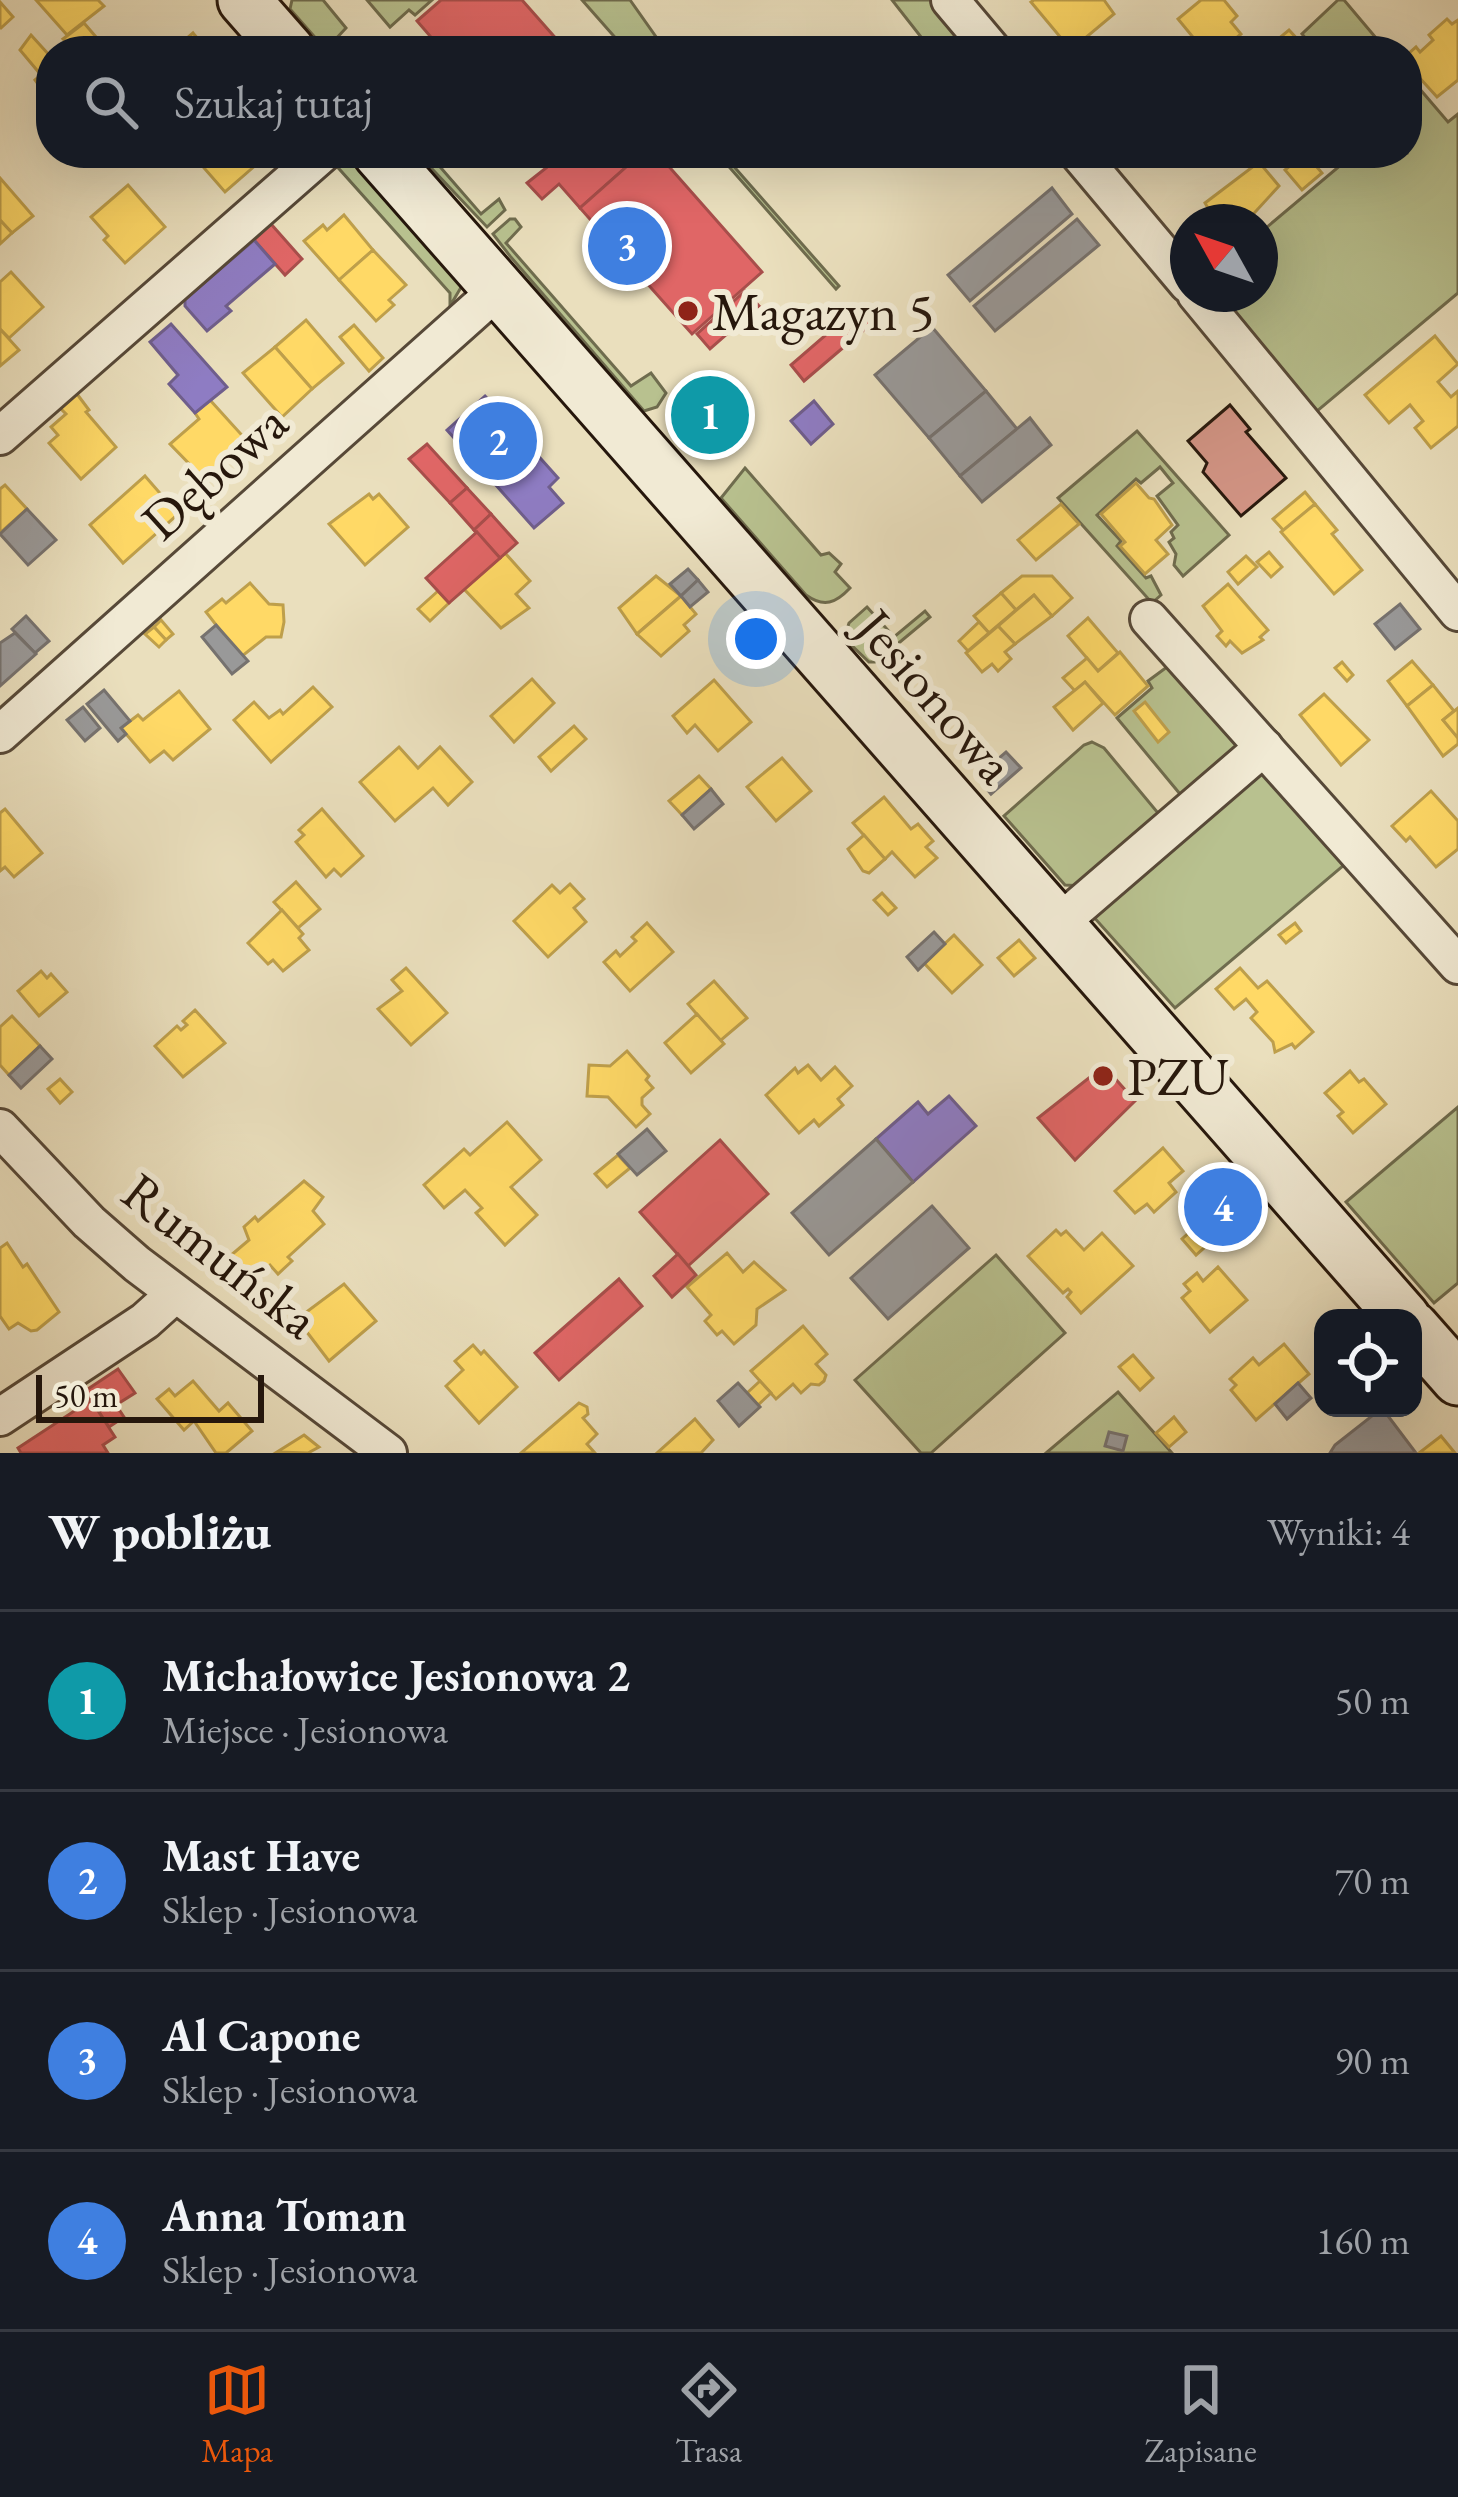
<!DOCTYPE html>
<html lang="pl">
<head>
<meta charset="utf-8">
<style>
  :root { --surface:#171b24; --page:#20242c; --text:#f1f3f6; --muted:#9ea1a6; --line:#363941; --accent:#ea580c }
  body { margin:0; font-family:"EB Garamond",serif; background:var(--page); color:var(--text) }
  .controls { position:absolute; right:36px; bottom:36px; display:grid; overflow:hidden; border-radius:24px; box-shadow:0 12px 48px #0002 }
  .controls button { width:108px; height:108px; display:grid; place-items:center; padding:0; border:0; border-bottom:3px solid var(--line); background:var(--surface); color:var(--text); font:60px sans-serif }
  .compass { position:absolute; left:1170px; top:204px; width:108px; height:108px; border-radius:50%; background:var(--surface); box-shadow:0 12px 48px #0002; rotate:310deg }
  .scale { position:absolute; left:36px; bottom:30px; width:228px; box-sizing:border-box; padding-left:12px; border:6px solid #26170c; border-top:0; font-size:33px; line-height:42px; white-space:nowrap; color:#26170c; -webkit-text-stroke:9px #f1ead4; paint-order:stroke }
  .you { position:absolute; left:756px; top:639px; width:42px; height:42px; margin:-30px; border:9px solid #fff; border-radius:50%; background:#1a73e8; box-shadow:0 0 0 18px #1a73e833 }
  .badge { display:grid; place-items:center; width:78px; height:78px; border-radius:50%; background:var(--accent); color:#fff; font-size:39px; font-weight:700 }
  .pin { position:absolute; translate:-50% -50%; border:6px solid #fff; box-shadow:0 3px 12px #0006 }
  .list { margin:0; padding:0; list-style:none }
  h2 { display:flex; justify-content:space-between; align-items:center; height:156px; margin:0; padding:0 48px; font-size:51px }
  h2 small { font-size:39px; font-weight:400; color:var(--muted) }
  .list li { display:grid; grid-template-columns:78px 1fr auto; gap:36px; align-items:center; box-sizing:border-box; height:180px; padding:0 48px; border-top:3px solid var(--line) }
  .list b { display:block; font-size:45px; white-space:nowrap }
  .list p { margin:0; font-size:39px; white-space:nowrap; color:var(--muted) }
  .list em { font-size:39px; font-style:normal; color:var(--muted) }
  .icon { flex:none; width:66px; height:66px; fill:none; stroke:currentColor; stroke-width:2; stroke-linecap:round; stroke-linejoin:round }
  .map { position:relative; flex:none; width:1458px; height:1453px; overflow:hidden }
  .search { position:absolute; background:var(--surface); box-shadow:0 12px 48px #0002; left:36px; right:36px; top:36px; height:132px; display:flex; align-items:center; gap:30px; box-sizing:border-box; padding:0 42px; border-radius:48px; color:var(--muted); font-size:45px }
  .sheet { height:876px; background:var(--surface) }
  nav { display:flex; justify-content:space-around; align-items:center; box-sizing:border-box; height:168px; border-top:3px solid var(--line); background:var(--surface); font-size:33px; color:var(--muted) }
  nav a { display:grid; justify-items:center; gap:6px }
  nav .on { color:var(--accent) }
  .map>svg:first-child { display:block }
  .green { fill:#b8c18f; stroke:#6f6c4e; stroke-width:3 }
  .homes { fill:#ffd966; stroke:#be9f4b; stroke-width:3 }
  .shops { fill:#e06666; stroke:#a84e4b; stroke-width:3 }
  .offices { fill:#8e7cc3; stroke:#6f5e8c; stroke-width:3 }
  .industry { fill:#999; stroke:#76726f; stroke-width:3 }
  .building { fill:#d59688; stroke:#26170c; stroke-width:3 }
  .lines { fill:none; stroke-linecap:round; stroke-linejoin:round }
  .street-casing { stroke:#574938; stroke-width:42 }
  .secondary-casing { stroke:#26170c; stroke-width:57 }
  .street { stroke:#f1ead4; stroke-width:36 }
  .secondary { stroke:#f1ead4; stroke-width:51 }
  .poi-dot { fill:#8f2418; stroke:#f1ead4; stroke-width:4.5 }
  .labels { text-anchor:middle; stroke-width:12; stroke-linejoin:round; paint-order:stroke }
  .poi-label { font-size:54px; fill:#26170c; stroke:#f1ead4; text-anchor:start }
  .street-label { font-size:54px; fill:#26170c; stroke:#f1ead4 }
</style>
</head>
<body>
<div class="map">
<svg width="1458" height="1453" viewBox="0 0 1458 1453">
  <rect width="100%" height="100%" fill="#eadfbd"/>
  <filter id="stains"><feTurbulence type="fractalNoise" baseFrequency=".00167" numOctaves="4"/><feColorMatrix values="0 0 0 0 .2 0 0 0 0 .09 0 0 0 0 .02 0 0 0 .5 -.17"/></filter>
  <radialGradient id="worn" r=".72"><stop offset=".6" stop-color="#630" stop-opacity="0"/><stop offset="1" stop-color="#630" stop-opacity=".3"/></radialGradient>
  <g class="green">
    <polygon points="292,0 323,0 346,28 332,43 339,51 327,51 290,9"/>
    <polygon points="367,0 432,0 415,15 409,10 390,27"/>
    <polygon points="582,0 630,0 666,51 627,51"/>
    <polygon points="892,0 931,0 975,51 932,51"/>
    <polygon points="1338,0 1344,0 1387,51 1316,51 1302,34"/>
    <polygon points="1407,74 1448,122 1458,114 1458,293 1316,412 1218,294 1260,294 1260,233 1355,153 1407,153"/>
    <polygon points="348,153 463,284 450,306 450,293 333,162"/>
    <polygon points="417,153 428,153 481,214 499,199 505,210 487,227"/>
    <polygon points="717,153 722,153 839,286 836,289"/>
    <polygon points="510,219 515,219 521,227 506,243 631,386 651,373 666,393 657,407 644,411 510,256 493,234"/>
    <polygon points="1137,431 1229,535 1183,576 1174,565 1176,554 1169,542 1174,538 1171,532 1178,525 1157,496 1173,483 1160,467 1141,483 1136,479 1097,515 1121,541 1117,546 1146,578 1151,576 1161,595 1152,603 1058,498"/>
    <path d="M745,468L821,555L829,553L841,564L835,572L850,588C836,603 824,608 806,595L721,498Z"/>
    <polygon points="867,607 894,637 925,611 930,617 876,662 869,662 844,638 849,623"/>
    <polygon points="1171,664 1236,738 1235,757 1185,800 1117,718 1152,688 1148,681"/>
    <polygon points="1092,742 1104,748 1163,819 1084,886 1065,885 1004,816 1084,745"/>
    <polygon points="1262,773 1350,860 1175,1008 1091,914 1253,774"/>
    <polygon points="1458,1107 1458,1283 1434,1303 1346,1202"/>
    <polygon points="996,1255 1065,1333 931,1453 921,1453 855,1380"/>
    <polygon points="1118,1392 1172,1453 1046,1453"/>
  </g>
  <g class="homes">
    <polygon points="36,0 98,0 104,6 67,35"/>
    <polygon points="1034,0 1104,0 1114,14 1071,50 1031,2"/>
    <polygon points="1201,0 1224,0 1237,16 1231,22 1241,34 1221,51 1216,51 1208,42 1201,47 1178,19"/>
    <polygon points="0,2 13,17 1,28 0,27"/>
    <polygon points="1447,19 1452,24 1458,20 1458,80 1437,97 1407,64 1407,55 1416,47 1420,52 1433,40 1429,35"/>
    <polygon points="84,23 102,44 95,51 68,51 72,48 63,39"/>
    <polygon points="1289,30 1300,42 1297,45 1303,51 1278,51 1272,44"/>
    <polygon points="193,33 208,51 172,51"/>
    <polygon points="31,35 51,57 51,66 41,75 20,50"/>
    <polygon points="112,41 122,51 95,51 102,44"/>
    <polygon points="51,66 51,86 48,82 41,88 35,80"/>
    <polygon points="191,153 262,153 265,157 225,192"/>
    <polygon points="1305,153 1322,173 1302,190 1285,170"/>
    <polygon points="1259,162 1279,186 1246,222 1216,222 1205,203"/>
    <polygon points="0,178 33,216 12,233 0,220"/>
    <polygon points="128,185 165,227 125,263 104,240 108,236 91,217"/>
    <polygon points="344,215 373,250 339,280 304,241 323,225 327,230"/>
    <polygon points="0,220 12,233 0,244"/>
    <polygon points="373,250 406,285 389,300 394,305 376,321 339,280"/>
    <polygon points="11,272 43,307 9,338 0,329 0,282"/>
    <polygon points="306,320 343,363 312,389 275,347"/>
    <polygon points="354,325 383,358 369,371 340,337"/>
    <polygon points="0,329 19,350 0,366"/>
    <polygon points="1435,336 1458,364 1438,382 1451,397 1458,391 1458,426 1431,448 1415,428 1423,421 1410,405 1389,423 1365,395"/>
    <polygon points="275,347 312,389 282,417 243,373"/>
    <polygon points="74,390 89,410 86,412 116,447 81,479 49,443 58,435 51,427 66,414 57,405"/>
    <polygon points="210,400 249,443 204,479 170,444 199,419 195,413"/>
    <polygon points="145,476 178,514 123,563 90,525"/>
    <polygon points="1136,483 1149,498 1154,499 1172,525 1156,540 1168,554 1145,574 1120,546 1125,542 1101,514"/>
    <polygon points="5,485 27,509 0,533 0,489"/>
    <polygon points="1305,492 1315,504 1284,531 1273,519"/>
    <polygon points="369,494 373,499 379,494 408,527 365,565 329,524"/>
    <polygon points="1061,504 1079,524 1036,560 1018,540"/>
    <polygon points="1315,504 1337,530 1332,534 1362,570 1334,594 1281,532"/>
    <polygon points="1269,552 1282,567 1271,577 1257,562"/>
    <polygon points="505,553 530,581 516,594 529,608 501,628 464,589"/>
    <polygon points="1246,556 1257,567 1238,584 1228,572"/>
    <polygon points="656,576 681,596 637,634 619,608"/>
    <polygon points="1022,576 1052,576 1072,598 1052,616 1034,595 1016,610 1001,593"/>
    <polygon points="250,583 269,604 283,605 284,622 281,637 266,637 241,657 206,612 222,599 226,603"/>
    <polygon points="1228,584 1268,630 1260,637 1263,640 1242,653 1230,641 1226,646 1217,636 1222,631 1203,606"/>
    <polygon points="438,591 449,603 430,621 418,609"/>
    <polygon points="1001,593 1016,610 989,633 974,616"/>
    <polygon points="1034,595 1052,616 1015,644 998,626"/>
    <polygon points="681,596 696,614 684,625 689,631 661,656 637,634"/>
    <polygon points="1088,618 1118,653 1098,671 1068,636"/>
    <polygon points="161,620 173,634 166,640 154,627"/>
    <polygon points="979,622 989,633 968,651 959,641"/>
    <polygon points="998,626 1015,644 1005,652 1011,659 998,671 992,664 982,672 966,653"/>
    <polygon points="154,627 166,640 159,647 145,634"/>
    <polygon points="1120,652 1148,686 1115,715 1085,682 1075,691 1063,678 1087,658 1098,671"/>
    <polygon points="1412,661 1433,685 1407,706 1388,681"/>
    <polygon points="1342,662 1353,675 1347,681 1335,668"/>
    <polygon points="532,679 554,703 514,742 491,716"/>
    <polygon points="714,680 751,722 718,751 695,725 687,733 673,716"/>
    <polygon points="1085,682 1103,703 1073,730 1054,707"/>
    <polygon points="1433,685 1454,711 1443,720 1458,738 1458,744 1443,756 1407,706"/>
    <polygon points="313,687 332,707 271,762 234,720 254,702 269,718 280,710 283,714"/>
    <polygon points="179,691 210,729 173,760 164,751 150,762 121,728 138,715 143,720"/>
    <polygon points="1324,694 1369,740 1341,765 1300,715"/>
    <polygon points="1145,702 1169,732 1158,742 1134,711"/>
    <polygon points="1458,708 1458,738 1443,720"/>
    <polygon points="574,726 586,739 551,771 539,757"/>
    <polygon points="399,747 418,768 440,747 472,782 448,805 433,788 395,821 360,782"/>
    <polygon points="782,758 811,791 776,821 747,787"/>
    <polygon points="699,776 711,789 682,815 669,801"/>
    <polygon points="1431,791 1458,821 1458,849 1436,867 1410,837 1406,841 1392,826"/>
    <polygon points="884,797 911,829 918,824 933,841 926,847 937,858 915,877 892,852 885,859 853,823"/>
    <polygon points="5,809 42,853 14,877 5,867 0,871 0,813"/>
    <polygon points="322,809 363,856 341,876 334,869 326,877 296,842 304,835 299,830"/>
    <polygon points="864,835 885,859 869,873 863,871 848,849"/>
    <polygon points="296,882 320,909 298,928 274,902"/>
    <polygon points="570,884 584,899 574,908 586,922 548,957 514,921 552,885 560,893"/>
    <polygon points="882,893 896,908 888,915 874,900"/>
    <polygon points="282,910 303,934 299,938 309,950 283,971 273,960 268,964 248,943"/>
    <polygon points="647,923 673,952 630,991 604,962 616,951 620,956 636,941 632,937"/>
    <polygon points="1295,923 1301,931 1286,943 1279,935"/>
    <polygon points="954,935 982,965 952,993 924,963"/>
    <polygon points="1019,940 1035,958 1014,976 998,958"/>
    <polygon points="406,968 447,1013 411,1045 378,1009 402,991 392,980"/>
    <polygon points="1240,968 1258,988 1267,981 1313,1032 1295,1048 1292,1044 1275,1052 1273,1042 1251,1018 1257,1012 1246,999 1234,1009 1216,989"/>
    <polygon points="41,971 47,978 51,974 67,992 39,1016 18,991"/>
    <polygon points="714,981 747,1018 720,1041 688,1004"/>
    <polygon points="195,1010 225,1043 183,1077 155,1046 177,1026 181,1030 187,1025 183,1021"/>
    <polygon points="697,1014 724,1044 691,1073 665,1043"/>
    <polygon points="12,1016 40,1046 9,1075 0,1065 0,1027"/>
    <polygon points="627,1051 649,1076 646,1080 653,1088 642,1098 642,1105 650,1114 636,1127 608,1097 587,1096 589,1065 610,1066"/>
    <polygon points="808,1065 821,1080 835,1067 852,1086 838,1099 843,1105 819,1126 814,1120 799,1133 766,1095 795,1068 798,1073"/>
    <polygon points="1350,1071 1359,1082 1364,1079 1386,1104 1353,1133 1338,1116 1343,1112 1325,1093"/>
    <polygon points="60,1079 72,1092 60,1103 48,1089"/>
    <polygon points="507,1122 541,1160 511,1187 537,1215 505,1245 476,1213 482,1208 465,1190 444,1208 424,1185 464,1149 470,1155"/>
    <polygon points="1163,1148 1183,1171 1169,1183 1176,1192 1154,1212 1147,1204 1135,1213 1115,1191"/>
    <polygon points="618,1155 630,1168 607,1187 595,1174"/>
    <polygon points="1216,1177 1247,1213 1223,1234 1193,1198"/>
    <polygon points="304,1181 323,1197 313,1211 324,1224 288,1257 292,1261 278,1274 270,1265 245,1287 223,1262 249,1240 244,1227 255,1217 258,1221"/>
    <polygon points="1200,1223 1214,1239 1196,1255 1182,1239"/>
    <polygon points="1056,1230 1061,1235 1066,1231 1084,1250 1102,1233 1133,1266 1081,1313 1067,1297 1071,1292 1068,1289 1063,1293 1028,1256"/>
    <polygon points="7,1243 23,1267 27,1264 59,1312 37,1330 31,1331 18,1323 9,1329 0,1316 0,1248"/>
    <polygon points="727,1253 743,1272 754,1262 785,1290 757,1309 756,1325 734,1344 722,1331 717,1335 705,1321 711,1315 687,1287"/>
    <polygon points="1218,1267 1247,1300 1210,1332 1182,1298 1190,1291 1184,1284 1197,1273 1203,1281"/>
    <polygon points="344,1284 376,1321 329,1361 297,1319"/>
    <polygon points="803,1326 827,1354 816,1364 826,1375 824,1381 819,1385 811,1384 801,1393 793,1384 776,1399 751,1371"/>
    <polygon points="1284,1344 1309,1374 1256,1420 1231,1390 1236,1385 1230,1379 1253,1358 1259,1365"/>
    <polygon points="473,1345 481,1354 484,1351 517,1387 479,1423 446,1386 463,1370 455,1361"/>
    <polygon points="1133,1355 1153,1378 1140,1390 1119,1367"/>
    <polygon points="193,1381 219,1411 228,1403 252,1431 226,1453 216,1453 194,1421 184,1430 157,1399 169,1389 175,1396"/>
    <polygon points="760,1381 771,1393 758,1405 747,1393"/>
    <polygon points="579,1403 587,1407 588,1414 583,1418 597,1434 587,1444 595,1453 521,1453"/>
    <polygon points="1174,1417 1186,1432 1169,1447 1156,1433"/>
    <polygon points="695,1419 713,1440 701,1453 657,1453"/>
    <polygon points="304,1435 319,1447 308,1453 277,1452"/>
    <polygon points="1441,1436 1455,1453 1419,1453"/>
  </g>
  <g class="shops">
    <polygon points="441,0 522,0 567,51 443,51 417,21"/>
    <polygon points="533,153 642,153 580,208 559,184 542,199 527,183 546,168"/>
    <polygon points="642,153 657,153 762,272 692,334 580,208"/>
    <polygon points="271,224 302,259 285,275 254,240"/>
    <polygon points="745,291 759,306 710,349 697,334"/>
    <polygon points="858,307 872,323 804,381 791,365"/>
    <polygon points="712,406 719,414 708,424 701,415"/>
    <polygon points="427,444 467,488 450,503 409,459"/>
    <polygon points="467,488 491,514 474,530 450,503"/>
    <polygon points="491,514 517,543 500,558 474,530"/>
    <polygon points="477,532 500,558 449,603 426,578"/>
    <polygon points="1104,1066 1135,1101 1075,1160 1038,1118"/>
    <polygon points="720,1140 768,1194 688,1266 640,1212"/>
    <polygon points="678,1254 696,1275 672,1297 654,1276"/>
    <polygon points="619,1279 642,1306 559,1380 535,1353"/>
    <polygon points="118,1369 135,1393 116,1405 124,1417 109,1427 85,1391"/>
    <polygon points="91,1400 115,1437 103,1445 108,1453 21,1453 18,1448"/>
  </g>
  <g class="offices">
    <polygon points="254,240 275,264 226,306 231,311 207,331 185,306 185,299"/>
    <polygon points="171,324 227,387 195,413 169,384 178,375 150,342"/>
    <polygon points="485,396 510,424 471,457 447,430"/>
    <polygon points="814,401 833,424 811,444 791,421"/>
    <polygon points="510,424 533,450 495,484 471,457"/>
    <polygon points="533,450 558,478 549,487 563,503 534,528 495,484"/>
    <polygon points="949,1096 976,1126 913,1182 876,1139 918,1102 928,1114"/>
  </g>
  <g class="industry">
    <polygon points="1052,188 1072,214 970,301 948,275"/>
    <polygon points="1077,219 1099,245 995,331 974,306"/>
    <polygon points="932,327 986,391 929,438 875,375"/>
    <polygon points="986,391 1017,429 960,476 929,438"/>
    <polygon points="1030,418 1051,445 982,502 960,476"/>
    <polygon points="27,509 56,540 28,565 0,534"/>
    <polygon points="688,569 698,580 681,596 670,584"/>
    <polygon points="698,580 708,592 690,607 681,596"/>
    <polygon points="1400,604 1420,629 1395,649 1375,624"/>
    <polygon points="26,616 49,641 35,653 12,629"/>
    <polygon points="216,625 248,661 232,674 202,637"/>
    <polygon points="15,633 36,654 0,686 0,643"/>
    <polygon points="104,690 130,721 121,728 126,734 118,741 87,704"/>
    <polygon points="83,707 100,728 85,741 67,720"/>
    <polygon points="1006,752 1021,768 991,794 977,777"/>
    <polygon points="711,789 723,804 694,829 682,815"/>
    <polygon points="934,932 945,944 918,970 907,957"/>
    <polygon points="40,1046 52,1059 21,1088 9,1075"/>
    <polygon points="647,1129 666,1151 637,1175 618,1154"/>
    <polygon points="876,1139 913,1182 829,1255 792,1213"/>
    <polygon points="932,1206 969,1248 888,1319 851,1278"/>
    <polygon points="738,1383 760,1407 739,1426 718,1401"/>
    <polygon points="1298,1383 1311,1398 1287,1419 1275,1404"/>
    <polygon points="1382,1408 1416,1453 1330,1453 1335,1445"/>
    <polygon points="1109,1432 1127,1436 1123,1451 1105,1446"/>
  </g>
  <polygon class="building" points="1230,405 1250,429 1246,432 1286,478 1241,516 1203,472 1207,463 1188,441"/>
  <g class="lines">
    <g class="street-casing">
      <g id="street">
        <polyline points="950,0 993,51"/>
        <polyline points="1078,153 1188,284"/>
        <polyline points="1196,294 1458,612"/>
        <polyline points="0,436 323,153"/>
        <polyline points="1149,619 1458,965"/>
        <polyline points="0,734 499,289"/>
        <polyline points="1057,925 1264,747"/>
        <polyline points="0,1128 89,1222 137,1264 388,1453"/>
        <polyline points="0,1417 145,1321 175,1294"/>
      </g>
    </g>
    <g class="secondary-casing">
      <g id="secondary">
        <polyline points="244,0 289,51"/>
        <polyline points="379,153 1404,1318"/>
        <polyline points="1413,1328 1458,1379"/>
      </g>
    </g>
    <use href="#street" class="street"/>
    <use href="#secondary" class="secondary"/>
  </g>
  <g class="poi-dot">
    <circle cx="688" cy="311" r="12"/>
    <circle cx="1103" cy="1076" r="12"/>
  </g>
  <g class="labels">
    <g class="poi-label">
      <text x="712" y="330">Magazyn 5</text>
      <text x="1127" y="1095">PZU</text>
    </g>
    <g class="street-label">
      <text transform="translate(214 471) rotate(-42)" y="19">Dębowa</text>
      <text transform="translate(936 696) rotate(49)" y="19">Jesionowa</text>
      <text transform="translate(221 1255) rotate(38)" y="19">Rumuńska</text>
    </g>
  </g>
  <rect width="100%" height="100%" filter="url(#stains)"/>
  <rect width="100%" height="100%" fill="url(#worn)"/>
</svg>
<div class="controls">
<button><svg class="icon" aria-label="locate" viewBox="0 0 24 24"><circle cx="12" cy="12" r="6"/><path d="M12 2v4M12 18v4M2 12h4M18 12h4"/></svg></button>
</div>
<svg class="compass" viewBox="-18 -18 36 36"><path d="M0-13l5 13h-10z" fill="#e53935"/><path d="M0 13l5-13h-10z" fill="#9ea1a6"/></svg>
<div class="scale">50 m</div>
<div class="you"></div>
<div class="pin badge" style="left:710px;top:415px;background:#0f9aa8">1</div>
<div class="pin badge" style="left:498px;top:441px;background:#3f7fe0">2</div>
<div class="pin badge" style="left:627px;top:246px;background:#3f7fe0">3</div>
<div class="pin badge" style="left:1223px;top:1207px;background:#3f7fe0">4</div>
<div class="search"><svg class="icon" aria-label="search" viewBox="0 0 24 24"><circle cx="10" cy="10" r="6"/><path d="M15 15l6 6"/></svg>Szukaj tutaj</div>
</div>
<section class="sheet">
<h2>W pobliżu<small>Wyniki: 4</small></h2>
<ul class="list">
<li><span class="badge" style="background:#0f9aa8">1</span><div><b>Michałowice Jesionowa 2</b><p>Miejsce · Jesionowa</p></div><em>50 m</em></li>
<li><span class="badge" style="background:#3f7fe0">2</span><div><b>Mast Have</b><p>Sklep · Jesionowa</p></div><em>70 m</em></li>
<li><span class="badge" style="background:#3f7fe0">3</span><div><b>Al Capone</b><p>Sklep · Jesionowa</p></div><em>90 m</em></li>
<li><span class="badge" style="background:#3f7fe0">4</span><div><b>Anna Toman</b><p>Sklep · Jesionowa</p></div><em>160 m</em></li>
</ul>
</section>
<nav>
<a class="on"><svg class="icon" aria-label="map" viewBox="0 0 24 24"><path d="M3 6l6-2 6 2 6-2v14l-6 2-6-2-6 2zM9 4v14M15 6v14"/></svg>Mapa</a>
<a><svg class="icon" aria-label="directions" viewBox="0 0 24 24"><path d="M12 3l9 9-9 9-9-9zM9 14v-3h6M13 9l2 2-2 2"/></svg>Trasa</a>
<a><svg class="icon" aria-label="saved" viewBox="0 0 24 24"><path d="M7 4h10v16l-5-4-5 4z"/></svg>Zapisane</a>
</nav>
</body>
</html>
